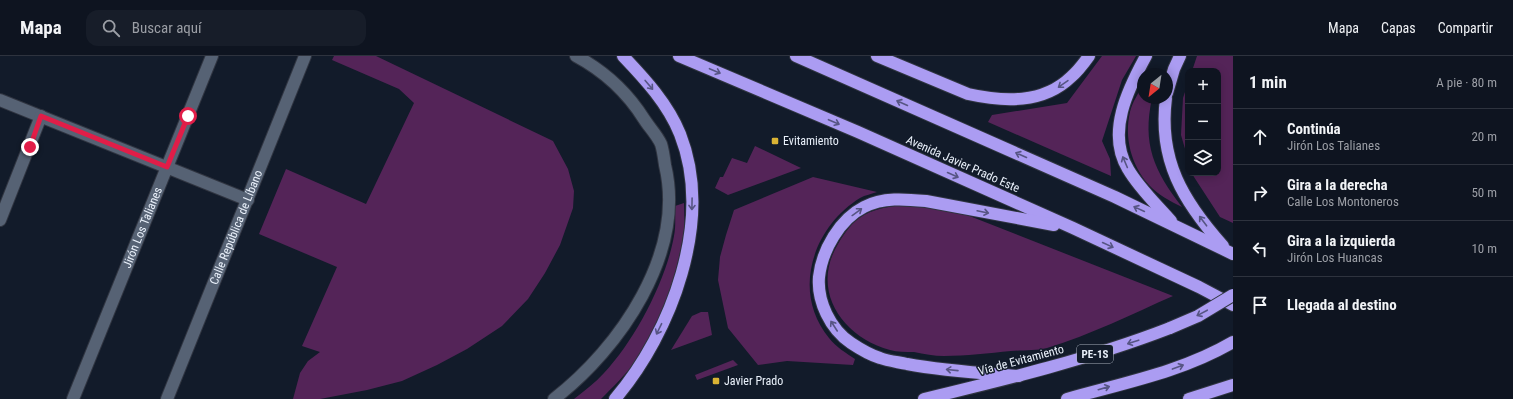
<!DOCTYPE html>
<html lang="es">
<head>
<meta charset="utf-8">
<style>
  :root { --surface:#0e1420; --page:#171d29; --text:#f1f3f6; --muted:#9b9ea5; --line:#2e333e }
  body { margin:0; font-family:"Roboto Condensed",sans-serif; background:var(--page); color:var(--text) }
  .controls { position:absolute; right:12px; top:12px; display:grid; overflow:hidden; border-radius:8px; box-shadow:0 2px 10px #0003 }
  .controls button { width:36px; height:36px; display:grid; place-items:center; padding:0; border:0; border-bottom:1px solid var(--line); background:var(--surface); color:var(--text); font:20px sans-serif }
  .compass { position:absolute; left:1137px; top:12px; width:36px; height:36px; border-radius:50%; background:var(--surface); box-shadow:0 2px 10px #0003; rotate:210deg }
  .stop { position:absolute; width:12px; height:12px; margin:-9px; border:3px solid #e11d48; border-radius:50%; background:#fff }
  .stop.end { background:#e11d48; border-color:#fff; box-shadow:0 1px 4px #0008 }
  .list { margin:0; padding:0; list-style:none }
  h2 { display:flex; justify-content:space-between; align-items:center; height:52px; margin:0; padding:0 16px; font-size:17px }
  h2 small { font-size:13px; font-weight:400; color:var(--muted) }
  .list li { display:grid; grid-template-columns:26px 1fr auto; gap:12px; align-items:center; box-sizing:border-box; height:56px; padding:0 16px; border-top:1px solid var(--line) }
  .list b { display:block; font-size:15px; white-space:nowrap }
  .list p { margin:0; font-size:13px; white-space:nowrap; color:var(--muted) }
  .list em { font-size:13px; font-style:normal; color:var(--muted) }
  .icon { flex:none; width:22px; height:22px; fill:none; stroke:currentColor; stroke-width:2; stroke-linecap:round; stroke-linejoin:round }
  .map { position:relative; flex:none; width:1233px; height:343px; overflow:hidden }
  header { display:flex; align-items:center; gap:24px; box-sizing:border-box; height:56px; padding:0 20px; background:var(--surface); border-bottom:1px solid var(--line) }
  header strong { font-size:19px }
  nav { display:flex; gap:22px; margin-inline-start:auto; font-size:14px }
  .search { width:280px; height:36px; background:var(--page); display:flex; align-items:center; gap:10px; box-sizing:border-box; padding:0 14px; border-radius:12px; color:var(--muted); font-size:15px }
  main { display:flex }
  aside { flex:1; background:var(--surface) }
  .map>svg:first-child { display:block }
  .green { fill:#542458 }
  .lines { fill:none; stroke-linecap:round; stroke-linejoin:round }
  .street-casing { stroke:#303541; stroke-width:14 }
  .highway-casing { stroke:#303541; stroke-width:14 }
  .street { stroke:#566274; stroke-width:12 }
  .highway { stroke:#ab9cf2; stroke-width:12 }
  .highway-bridge-casing { stroke:#303541; stroke-width:14; stroke-linecap:butt }
  .highway-bridge { stroke:#ab9cf2; stroke-width:12 }
  .oneway { stroke:#575584 }
  .route { stroke:#e11d48; stroke-width:5 }
  .poi-dot { fill:#dab334; stroke:#121b2a; stroke-width:1.5 }
  .labels { text-anchor:middle; stroke-width:3; stroke-linejoin:round; paint-order:stroke }
  .shield { fill:#121b2a; stroke:#a9b1bc; stroke-width:1 }
  .shield-label { font-size:11px; font-weight:bold; fill:#eaf1fb }
  .poi-label { font-size:12px; fill:#eaf1fb; stroke:#121b2a; text-anchor:start }
  .street-label { font-size:12px; fill:#eaf1fb; stroke:#121b2a }
</style>
</head>
<body>
<header>
<strong>Mapa</strong>
<div class="search"><svg class="icon" aria-label="search" viewBox="0 0 24 24"><circle cx="10" cy="10" r="6"/><path d="M15 15l6 6"/></svg>Buscar aquí</div>
<nav><a>Mapa</a><a>Capas</a><a>Compartir</a></nav>
</header>
<main>
<div class="map">
<svg width="1233" height="343" viewBox="0 0 1233 343">
  <rect width="100%" height="100%" fill="#121b2a"/>
  <g class="green">
    <polygon points="334,0 376,0 553,85 568,113 574,135 573,152 560,189 545,217 528,243 502,270 467,293 437,309 402,325 367,334 320,343 293,343 300,317 308,305 320,296 302,290 337,211 259,178 286,113 366,148 414,47 399,33 332,4"/>
    <polygon points="1102,0 1136,0 1122,24 1102,85 1110,103 1111,120 988,66 992,59 1067,47"/>
    <polygon points="1197,0 1233,0 1233,167 1220,161 1194,121 1192,117 1218,117 1218,15 1192,15"/>
    <polygon points="1188,27 1188,103 1181,79 1183,42"/>
    <path d="M1143,28V42H1152C1142,88 1154,115 1182,151C1170,145 1158,139 1149,129C1131,109 1124,81 1130,56C1132,46 1139,37 1143,28Z"/>
    <polygon points="755,90 801,112 728,139 715,132 720,121 723,121 732,102 747,107"/>
    <path d="M813,121L877,136C872,138 865,139 860,142C813,171 791,236 829,282C836,291 846,297 855,303L853,309L787,305L758,309L728,272L718,224L720,201L726,179L734,154Z"/>
    <path d="M684,147C684,156 685,165 684,174C678,217 661,269 636,305C626,318 613,331 601,343H574C584,335 595,327 604,317C635,284 666,225 674,180C676,170 675,160 675,150Z"/>
    <path d="M911,148L967,159L1173,240C1132,258 1090,279 1047,292C1036,295 1022,294 1011,295C989,297 966,300 944,300C934,300 924,298 914,296C906,296 897,296 890,294C842,281 810,234 838,188C845,176 852,166 864,159C879,151 895,150 911,148Z"/>
    <polygon points="701,256 708,256 712,279 671,294 692,260"/>
    <polygon points="733,304 738,309 697,324 695,319"/>
  </g>
  <g class="lines">
    <g class="street-casing">
      <g id="street">
        <polyline points="0,44 248,144"/>
        <polyline points="0,164 41,60"/>
        <path id="s1" d="M73,343L212,0"/>
        <path id="s2" d="M167,343L305,0"/>
        <path d="M554,343C620,292 686,197 665,109C664,102 663,94 661,88C657,79 649,71 644,63C627,36 604,15 576,0"/>
      </g>
    </g>
    <g class="highway-casing">
      <g id="highway">
        <polyline points="679,0 858,76 1073,172 1199,231 1233,249"/>
        <polyline points="796,0 1115,141 1233,198"/>
        <path d="M877,0L968,38C1004,46 1043,48 1071,21C1078,15 1084,7 1089,0"/>
        <path d="M1146,0C1128,33 1106,77 1128,113C1139,132 1157,149 1171,165"/>
        <polyline points="1167,37 1174,13 1180,0"/>
        <path d="M1166,42C1158,104 1183,145 1223,190"/>
        <path d="M1019,320C981,317 944,315 907,308C898,306 888,305 880,302C870,299 860,293 851,287C830,273 817,245 819,221C822,194 840,163 864,151C883,141 905,143 926,145L1054,169"/>
        <path d="M615,343C672,276 714,164 680,78C668,48 645,23 623,0"/>
        <path d="M924,343C1007,323 1090,303 1170,272"/>
        <path d="M1067,343C1123,327 1182,316 1233,286"/>
        <polyline points="1189,343 1233,329"/>
      </g>
    </g>
    <use href="#street" class="street"/>
    <use href="#highway" class="highway"/>
    <g class="highway-bridge-casing">
      <polyline id="highway-bridge" points="1170,272 1198,260 1233,239"/>
    </g>
    <use href="#highway-bridge" class="highway-bridge"/>
  </g>
  <defs><path id="oneway-shaft" d="M-6 0H5M1.5-3L5.5 0L1.5 3" fill="none" stroke-width="1.6" stroke-linecap="round" stroke-linejoin="round"/></defs>
  <g class="oneway">
    <use href="#oneway-shaft" transform="translate(715 15) rotate(23)"/>
    <use href="#oneway-shaft" transform="translate(1063 28) rotate(145)"/>
    <use href="#oneway-shaft" transform="translate(649 29) rotate(50)"/>
    <use href="#oneway-shaft" transform="translate(902 47) rotate(-156)"/>
    <use href="#oneway-shaft" transform="translate(834 66) rotate(23)"/>
    <use href="#oneway-shaft" transform="translate(1021 99) rotate(-156)"/>
    <use href="#oneway-shaft" transform="translate(1125 106) rotate(-113)"/>
    <use href="#oneway-shaft" transform="translate(953 119) rotate(24)"/>
    <use href="#oneway-shaft" transform="translate(692 148) rotate(91)"/>
    <use href="#oneway-shaft" transform="translate(1139 153) rotate(-155)"/>
    <use href="#oneway-shaft" transform="translate(857 156) rotate(-36)"/>
    <use href="#oneway-shaft" transform="translate(983 156) rotate(12)"/>
    <use href="#oneway-shaft" transform="translate(1203 165) rotate(-127)"/>
    <use href="#oneway-shaft" transform="translate(1108 189) rotate(25)"/>
    <use href="#oneway-shaft" transform="translate(1202 257) rotate(152)"/>
    <use href="#oneway-shaft" transform="translate(834 270) rotate(-123)"/>
    <use href="#oneway-shaft" transform="translate(659 273) rotate(116)"/>
    <use href="#oneway-shaft" transform="translate(1133 286) rotate(162)"/>
    <use href="#oneway-shaft" transform="translate(1178 311) rotate(-20)"/>
    <use href="#oneway-shaft" transform="translate(952 314) rotate(-174)"/>
    <use href="#oneway-shaft" transform="translate(1104 332) rotate(-16)"/>
  </g>
  <g class="lines">
    <polyline class="route" points="30,91 41,60 167,111 188,60"/>
  </g>
  <g class="poi-dot">
    <rect x="771" y="81" width="8" height="8" rx="2"/>
    <rect x="712" y="321" width="8" height="8" rx="2"/>
  </g>
  <g class="labels">
    <rect class="shield" x="1077" y="289" width="36" height="18" rx="3"/>
    <g class="shield-label">
      <text x="1095" y="302">PE-1S</text>
    </g>
    <g class="poi-label">
      <text x="783" y="89">Evitamiento</text>
      <text x="724" y="329">Javier Prado</text>
    </g>
    <g class="street-label">
      <text transform="translate(963 108) rotate(24)" y="4">Avenida Javier Prado Este</text>
      <text dy="4" stroke="none"><textPath href="#s1" startOffset="185">Jirón Los Talianes</textPath></text>
      <text dy="4" stroke="none"><textPath href="#s2" startOffset="185">Calle República de Líbano</textPath></text>
      <text transform="translate(1021 304) rotate(-15)" y="4">Vía de Evitamiento</text>
    </g>
  </g>
</svg>
<div class="controls">
<button>+</button>
<button>−</button>
<button><svg class="icon" aria-label="layers" viewBox="0 0 24 24"><path d="M12 4l9 5-9 5-9-5zM3 14l9 5 9-5"/></svg></button>
</div>
<svg class="compass" viewBox="-18 -18 36 36"><path d="M0-13l5 13h-10z" fill="#e53935"/><path d="M0 13l5-13h-10z" fill="#9b9ea5"/></svg>
<div class="stop" style="left:188px;top:60px"></div>
<div class="stop end" style="left:30px;top:91px"></div>
</div>
<aside>
<h2>1 min<small>A pie · 80 m</small></h2>
<ul class="list">
<li><svg class="icon" aria-label="ahead" viewBox="0 0 24 24"><path d="M12 20V5M6 11l6-6 6 6"/></svg><div><b>Continúa</b><p>Jirón Los Talianes</p></div><em>20 m</em></li>
<li><svg class="icon" aria-label="right" viewBox="0 0 24 24"><path d="M7 20v-9h11M14 6l5 5-5 5"/></svg><div><b>Gira a la derecha</b><p>Calle Los Montoneros</p></div><em>50 m</em></li>
<li><svg class="icon" aria-label="left" viewBox="0 0 24 24"><path d="M17 20v-9H6M10 6l-5 5 5 5"/></svg><div><b>Gira a la izquierda</b><p>Jirón Los Huancas</p></div><em>10 m</em></li>
<li><svg class="icon" aria-label="arrive" viewBox="0 0 24 24"><path d="M6 21V4h12l-3 4 3 4H6"/></svg><div><b>Llegada al destino</b></div></li>
</ul>
</aside>
</main>
</body>
</html>
